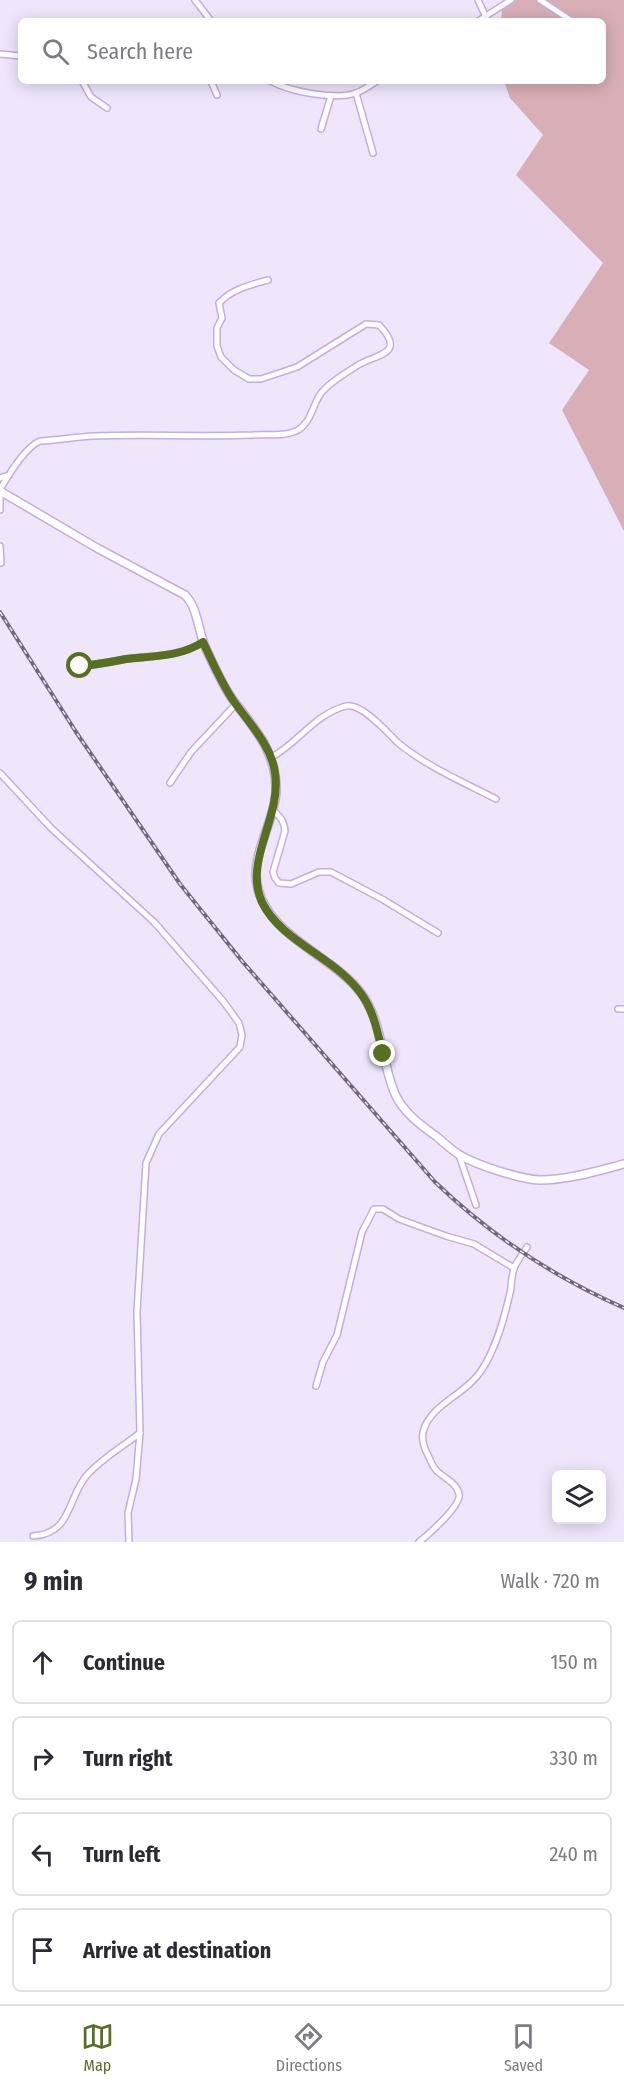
<!DOCTYPE html>
<html lang="en">
<head>
<meta charset="utf-8">
<style>
  :root { --surface:#fff; --page:#f2f2f3; --text:#2b2b33; --muted:#7c7c81; --line:#e1e1e2; --accent:#576f21 }
  body { margin:0; font-family:"Fira Sans Condensed",sans-serif; background:var(--page); color:var(--text) }
  .controls { position:absolute; right:18px; bottom:18px; display:grid; overflow:hidden; border-radius:9px; box-shadow:0 3px 15px #0003 }
  .controls button { width:54px; height:54px; display:grid; place-items:center; padding:0; border:0; border-bottom:2px solid var(--line); background:var(--surface); color:var(--text); font:30px sans-serif }
  .stop { position:absolute; width:18px; height:18px; margin:-14px; border:4px solid #576f21; border-radius:50%; background:#fff }
  .stop.end { background:#576f21; border-color:#fff; box-shadow:0 2px 6px #0008 }
  .list { margin:0; padding:0; list-style:none }
  h2 { display:flex; justify-content:space-between; align-items:center; height:78px; margin:0; padding:0 24px; font-size:26px }
  h2 small { font-size:20px; font-weight:400; color:var(--muted) }
  .list li { display:grid; grid-template-columns:39px 1fr auto; gap:18px; align-items:center; box-sizing:border-box; height:84px; margin:0 12px 12px; padding:0 12px; border:2px solid var(--line); border-radius:9px }
  .list b { display:block; font-size:22px; white-space:nowrap }
  .list em { font-size:20px; font-style:normal; color:var(--muted) }
  .icon { flex:none; width:33px; height:33px; fill:none; stroke:currentColor; stroke-width:2; stroke-linecap:round; stroke-linejoin:round }
  .map { position:relative; flex:none; width:624px; height:1542px; overflow:hidden }
  .search { position:absolute; background:var(--surface); box-shadow:0 3px 15px #0003; left:18px; right:18px; top:18px; height:66px; display:flex; align-items:center; gap:15px; box-sizing:border-box; padding:0 21px; border-radius:9px; color:var(--muted); font-size:22px }
  .sheet { height:462px; background:var(--surface) }
  nav { display:flex; justify-content:space-around; align-items:center; box-sizing:border-box; height:84px; border-top:2px solid var(--line); background:var(--surface); font-size:16px; color:var(--muted) }
  nav a { display:grid; justify-items:center; gap:3px }
  nav .on { color:var(--accent) }
  .map>svg:first-child { display:block }
  .green { fill:#d8afb7 }
  .lines { fill:none; stroke-linecap:round; stroke-linejoin:round }
  .minor-casing { stroke:#c4ade2; stroke-width:8 }
  .tertiary-casing { stroke:#c4ade2; stroke-width:10 }
  .minor { stroke:#fff; stroke-width:5 }
  .tertiary { stroke:#fff; stroke-width:7 }
  .rail-casing { stroke:#71687c; stroke-width:4 }
  .rail { stroke:#efe6fc; stroke-width:1.5; stroke-dasharray:4.5; stroke-linecap:butt }
  .route { stroke:#576f21; stroke-width:8 }
</style>
</head>
<body>
<div class="map">
<svg width="624" height="1542" viewBox="0 0 624 1542">
  <rect width="100%" height="100%" fill="#efe6fc"/>
  <polygon class="green" points="503,0 624,0 624,531 562,410 589,370 549,343 603,263 516,175 543,135 510,98 504,81 603,81 603,21 501,21"/>
  <g class="lines">
    <g class="minor-casing">
      <g id="minor">
        <polyline points="195,0 211,21"/>
        <polyline points="478,0 486,17"/>
        <polyline points="540,0 572,21"/>
        <polyline points="478,21 511,0"/>
        <polyline points="0,54 21,56"/>
        <polyline points="82,81 91,97 107,108"/>
        <polyline points="211,81 217,95"/>
        <path d="M271,81C290,92 335,100 356,93C363,91 370,85 377,81"/>
        <polyline points="356,93 373,153"/>
        <polyline points="321,129 331,96"/>
        <polyline points="0,478 9,475"/>
        <path d="M0,489C9,475 25,447 40,441C58,440 76,437 94,436C147,434 200,437 253,435C268,434 285,437 298,430C312,422 312,404 322,392C331,381 346,373 358,365C377,354 407,354 379,325L366,324L297,367L261,379H249L234,370L221,357L217,346V328L222,318L219,303C232,289 250,285 268,280"/>
        <polyline points="0,493 0,510"/>
        <polyline points="0,546 1,563"/>
        <path d="M80,666C96,665 110,662 126,659C153,655 180,657 203,642"/>
        <path d="M272,757C299,742 315,714 346,706C361,702 387,732 397,742C424,765 465,783 496,799"/>
        <polyline points="0,773 51,828 154,922 223,1001 239,1023 242,1035 240,1047 159,1134 146,1163 137,1312 140,1433 136,1479 128,1513 129,1542"/>
        <polyline points="170,783 191,752 236,704"/>
        <path d="M273,810C280,817 284,820 285,831L273,872L275,878L279,883L291,884L319,872H331L382,899L438,933"/>
        <polyline points="618,1009 624,1009"/>
        <polyline points="459,1155 476,1205"/>
        <polyline points="316,1386 323,1362 337,1335 362,1232 374,1209 383,1209 399,1219 446,1236 474,1244 514,1268"/>
        <path d="M33,1536C73,1534 67,1496 88,1474C103,1458 122,1447 140,1433"/>
        <path d="M419,1542C428,1535 462,1505 459,1494C457,1483 444,1478 437,1471C431,1465 430,1458 426,1451C423,1444 421,1436 424,1429C432,1404 466,1394 481,1371C496,1349 504,1319 510,1293C512,1285 511,1274 515,1266C518,1260 523,1253 527,1247"/>
      </g>
    </g>
    <g class="tertiary-casing">
      <path id="tertiary" d="M0,491L97,548L185,595C198,608 198,631 206,649C215,667 223,688 236,704C258,732 277,755 276,792C274,824 249,857 258,889C270,937 333,956 361,993C383,1022 381,1064 396,1096C405,1114 421,1125 437,1137C444,1143 451,1149 458,1154C476,1165 519,1179 540,1180C568,1180 597,1171 624,1164"/>
    </g>
    <use href="#minor" class="minor"/>
    <use href="#tertiary" class="tertiary"/>
    <g class="rail-casing">
      <path id="rail" d="M0,612L76,732L180,884L242,961L435,1182C490,1235 554,1277 624,1308"/>
    </g>
    <use href="#rail" class="rail"/>
  </g>
  <g class="lines">
    <path class="route" d="M80,666C96,665 110,662 126,659C153,656 180,657 203,642C213,663 222,685 235,703C250,724 272,747 275,773C282,818 243,860 262,902C281,942 337,958 362,995C374,1012 378,1034 383,1054"/>
  </g>
</svg>
<div class="controls">
<button><svg class="icon" aria-label="layers" viewBox="0 0 24 24"><path d="M12 4l9 5-9 5-9-5zM3 14l9 5 9-5"/></svg></button>
</div>
<div class="stop" style="left:80px;top:666px"></div>
<div class="stop end" style="left:383px;top:1054px"></div>
<div class="search"><svg class="icon" aria-label="search" viewBox="0 0 24 24"><circle cx="10" cy="10" r="6"/><path d="M15 15l6 6"/></svg>Search here</div>
</div>
<section class="sheet">
<h2>9 min<small>Walk · 720 m</small></h2>
<ul class="list">
<li><svg class="icon" aria-label="ahead" viewBox="0 0 24 24"><path d="M12 20V5M6 11l6-6 6 6"/></svg><div><b>Continue</b></div><em>150 m</em></li>
<li><svg class="icon" aria-label="right" viewBox="0 0 24 24"><path d="M7 20v-9h11M14 6l5 5-5 5"/></svg><div><b>Turn right</b></div><em>330 m</em></li>
<li><svg class="icon" aria-label="left" viewBox="0 0 24 24"><path d="M17 20v-9H6M10 6l-5 5 5 5"/></svg><div><b>Turn left</b></div><em>240 m</em></li>
<li><svg class="icon" aria-label="arrive" viewBox="0 0 24 24"><path d="M6 21V4h12l-3 4 3 4H6"/></svg><div><b>Arrive at destination</b></div></li>
</ul>
</section>
<nav>
<a class="on"><svg class="icon" aria-label="map" viewBox="0 0 24 24"><path d="M3 6l6-2 6 2 6-2v14l-6 2-6-2-6 2zM9 4v14M15 6v14"/></svg>Map</a>
<a><svg class="icon" aria-label="directions" viewBox="0 0 24 24"><path d="M12 3l9 9-9 9-9-9zM9 14v-3h6M13 9l2 2-2 2"/></svg>Directions</a>
<a><svg class="icon" aria-label="saved" viewBox="0 0 24 24"><path d="M7 4h10v16l-5-4-5 4z"/></svg>Saved</a>
</nav>
</body>
</html>
